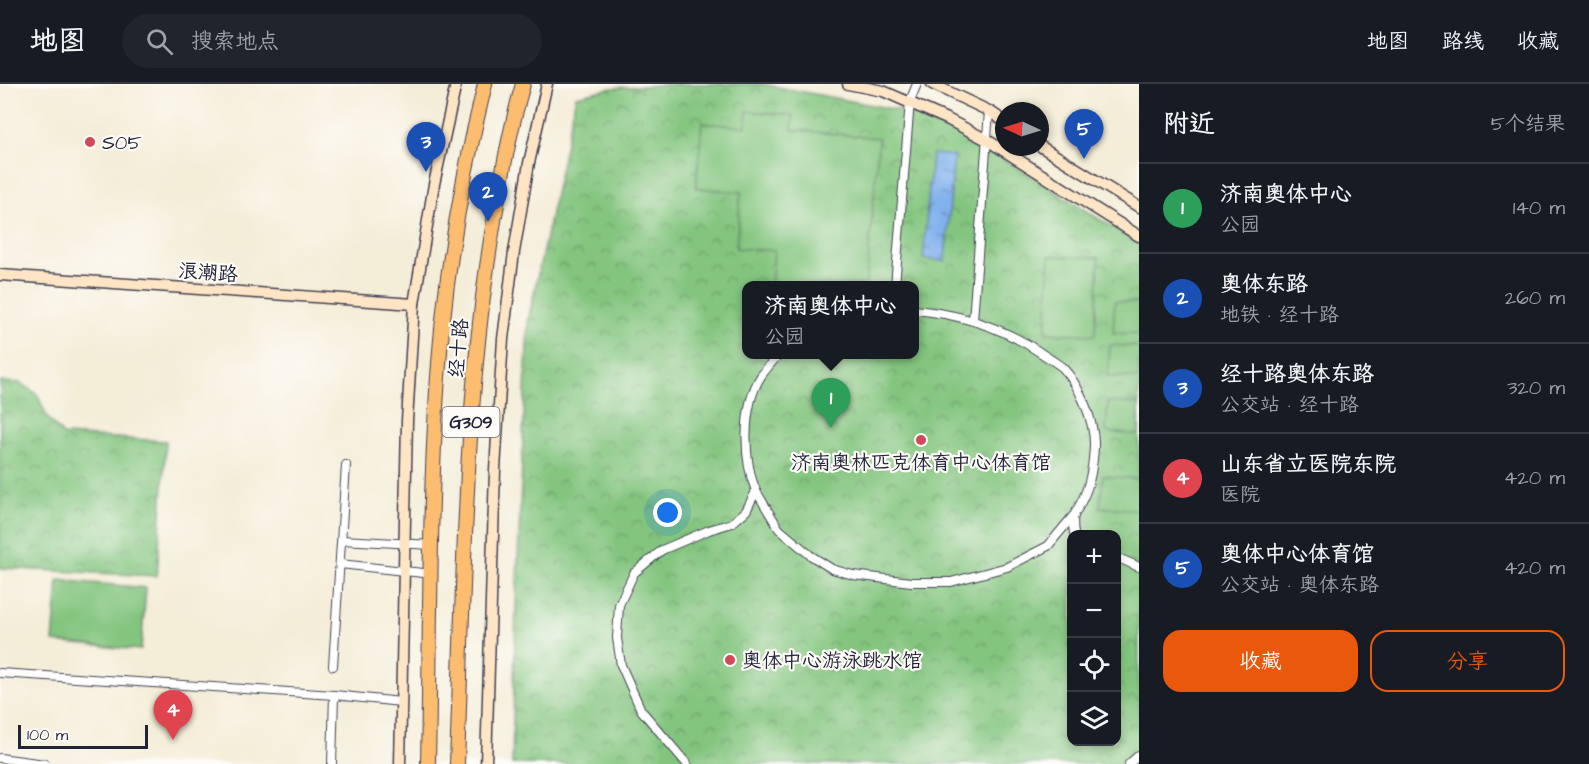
<!DOCTYPE html>
<html lang="zh">
<head>
<meta charset="utf-8">
<style>
  :root { --surface:#171b24; --page:#20242c; --text:#f1f3f6; --muted:#9ea1a6; --line:#363941; --accent:#ea580c }
  body { margin:0; font-family:"Architects Daughter","LXGW WenKai TC",sans-serif; background:var(--page); color:var(--text) }
  .controls { position:absolute; right:18px; bottom:18px; display:grid; overflow:hidden; border-radius:12px; box-shadow:0 3px 9px #0003 }
  .controls button { width:54px; height:54px; display:grid; place-items:center; padding:0; border:0; border-bottom:2px solid var(--line); background:var(--surface); color:var(--text); font:30px sans-serif }
  .compass { position:absolute; left:995px; top:18px; width:54px; height:54px; border-radius:50%; background:var(--surface); box-shadow:0 3px 9px #0003; rotate:274deg }
  .scale { position:absolute; left:18px; bottom:15px; width:130px; box-sizing:border-box; padding-left:6px; border:3px solid #22223b; border-top:0; font-size:16px; line-height:21px; white-space:nowrap; color:#22223b; -webkit-text-stroke:4px #fdfcf7; paint-order:stroke }
  .you { position:absolute; left:668px; top:429px; width:21px; height:21px; margin:-15px; border:4px solid #fff; border-radius:50%; background:#1a73e8; box-shadow:0 0 0 9px #1a73e833 }
  .badge { display:grid; place-items:center; width:39px; height:39px; border-radius:50%; background:var(--accent); color:#fff; font-size:20px; font-weight:700 }
  .pin { position:absolute; translate:-50% -50px; filter:drop-shadow(0 2px 3px #0008) }
  .pin::after { content:''; position:absolute; top:32px; width:21px; height:18px; background:inherit; clip-path:polygon(0 0,100% 0,50% 100%) }
  .popup { position:absolute; left:742px; top:197px; width:177px; height:78px; box-sizing:border-box; display:grid; place-content:center; border-radius:12px; background:var(--surface); filter:drop-shadow(0 2px 4px #0005); font-size:20px; white-space:nowrap; color:var(--muted) }
  .popup b { font-size:22px; color:var(--text) }
  .popup::after { content:''; position:absolute; left:50%; top:100%; margin-left:-12px; border:12px solid transparent; border-top-color:var(--surface) }
  .list { margin:0; padding:0; list-style:none }
  h2 { display:flex; justify-content:space-between; align-items:center; height:78px; margin:0; padding:0 24px; font-size:26px }
  h2 small { font-size:20px; font-weight:400; color:var(--muted) }
  .list li { display:grid; grid-template-columns:39px 1fr auto; gap:18px; align-items:center; box-sizing:border-box; height:90px; padding:0 24px; border-top:2px solid var(--line) }
  .list b { display:block; font-size:22px; white-space:nowrap }
  .list p { margin:0; font-size:20px; white-space:nowrap; color:var(--muted) }
  .list em { font-size:20px; font-style:normal; color:var(--muted) }
  .actions { display:flex; gap:12px; padding:18px 24px }
  .actions a { flex:1; padding:14px 0; border:2px solid var(--accent); border-radius:18px; text-align:center; font-size:21px; color:var(--accent) }
  .actions .main { background:var(--accent); color:#fff }
  .icon { flex:none; width:33px; height:33px; fill:none; stroke:currentColor; stroke-width:2; stroke-linecap:round; stroke-linejoin:round }
  .map { position:relative; flex:none; width:1139px; height:680px; overflow:hidden }
  header { display:flex; align-items:center; gap:36px; box-sizing:border-box; height:84px; padding:0 30px; background:var(--surface); border-bottom:2px solid var(--line) }
  header strong { font-size:28px }
  nav { display:flex; gap:33px; margin-inline-start:auto; font-size:21px }
  .search { width:420px; height:54px; background:var(--page); display:flex; align-items:center; gap:15px; box-sizing:border-box; padding:0 21px; border-radius:33px; color:var(--muted); font-size:22px }
  main { display:flex }
  aside { flex:1; background:var(--surface) }
  .map>svg:first-child { display:block }
  .park { fill:url(#park-crowns); stroke:#52745d; stroke-width:1.5; fill-rule:evenodd }
  .pitch { fill:#83c57f; stroke:#52745d; stroke-width:1.5 }
  .water { fill:url(#water-ripples); stroke:#526a94; stroke-width:1.5 }
  .lines { fill:none; stroke-linecap:round; stroke-linejoin:round }
  .street-casing { stroke:#424053; stroke-width:10 }
  .secondary-casing { stroke:#424053; stroke-width:13 }
  .highway-casing { stroke:#424053; stroke-width:16 }
  .street { stroke:#fff; stroke-width:8 }
  .secondary { stroke:#fee5c5; stroke-width:10 }
  .highway { stroke:#fcbd6f; stroke-width:14 }
  .poi-dot { fill:#d1495b; stroke:#fdfcf7; stroke-width:2 }
  .labels { text-anchor:middle; stroke-width:4.5; stroke-linejoin:round; paint-order:stroke }
  .shield { fill:#fdfcf7; stroke:#646373; stroke-width:1.5 }
  .shield-label { font-size:18px; font-weight:bold; fill:#22223b }
  .poi-label { font-size:20px; fill:#22223b; stroke:#fdfcf7; text-anchor:start }
  .street-label { font-size:20px; fill:#22223b; stroke:#fdfcf7 }
</style>
</head>
<body>
<header>
<strong>地图</strong>
<div class="search"><svg class="icon" aria-label="search" viewBox="0 0 24 24"><circle cx="10" cy="10" r="6"/><path d="M15 15l6 6"/></svg>搜索地点</div>
<nav><a>地图</a><a>路线</a><a>收藏</a></nav>
</header>
<main>
<div class="map">
<svg width="1139" height="680" viewBox="0 0 1139 680">
  <defs>
    <pattern id="park-crowns" width="20" height="18" patternUnits="userSpaceOnUse" patternTransform="scale(1.5)"><rect width="20" height="18" fill="#83c57f"/><path d="M2 6a3 3 0 1 1 6 0M12 15a3 3 0 1 1 6 0" fill="none" stroke="#6ba069"/></pattern>
    <pattern id="water-ripples" width="26" height="14" patternUnits="userSpaceOnUse" patternTransform="scale(1.5)"><rect width="26" height="14" fill="#82b2ed"/><path d="M2 4q2-2 4 0t4 0M15 11q2-2 4 0t4 0" fill="none" stroke="#6a90c1"/></pattern>
  </defs>
  <rect width="100%" height="100%" fill="#fdfcf7"/>
  <filter id="ink" filterUnits="userSpaceOnUse"><feTurbulence type="fractalNoise" baseFrequency=".0167" numOctaves="2"/><feDisplacementMap in="SourceGraphic" scale="12" xChannelSelector="R" yChannelSelector="G"/><feConvolveMatrix kernelMatrix="1 2 1 2 8 2 1 2 1" color-interpolation-filters="sRGB"/></filter>
  <filter id="wash" filterUnits="userSpaceOnUse"><feTurbulence type="fractalNoise" baseFrequency=".008" numOctaves="4" result="noise"/><feDisplacementMap in="SourceGraphic" scale="24" xChannelSelector="R" yChannelSelector="G"/><feGaussianBlur stdDeviation="1.35" result="paint"/><feColorMatrix in="noise" values="0 0 0 0 0 0 0 0 0 0 0 0 0 0 0 0 0 1.4 0 .05"/><feComposite in="paint" operator="in"/></filter>
  <g filter="url(#wash)">
    <rect width="100%" height="100%" fill="#f4edd8"/>
    <g class="park">
      <path d="M677,0H762L914,29L977,58L1139,160V680H512L516,520L528,237L576,12L612,4ZM747,202H915V270H747ZM1072,450H1116V658H1072Z"/>
      <polygon points="0,298 20,299 37,310 47,333 63,351 166,357 157,492 0,484"/>
    </g>
    <g class="pitch">
      <polygon points="747,27 793,31 792,46 879,54 866,201 771,201 774,167 736,164 741,108 696,104 702,39 746,43"/>
      <polygon points="1050,172 1099,174 1095,251 1046,249"/>
      <polygon points="1115,217 1139,219 1139,250 1113,248"/>
      <polygon points="1110,261 1139,263 1139,294 1108,292"/>
      <polygon points="1108,318 1139,320 1139,351 1106,348"/>
      <polygon points="1103,392 1139,395 1139,426 1100,423"/>
      <polygon points="58,496 146,504 141,566 53,558"/>
    </g>
    <polygon class="water" points="932,70 954,72 945,177 923,175"/>
  </g>
  <g filter="url(#ink)">
    <g class="lines">
      <g class="street-casing">
        <g id="street">
          <polyline points="895,202 910,17 917,0"/>
          <path d="M915,226C961,230 1005,244 1044,271C1050,275 1057,279 1063,284C1080,302 1095,338 1094,363C1093,380 1091,397 1084,412C1076,432 1071,426 1074,450"/>
          <polyline points="973,236 989,27"/>
          <polyline points="756,407 779,445 810,471 832,485 853,491 911,498 951,498 1007,483 1048,462 1073,432"/>
          <polyline points="342,456 432,461"/>
          <polyline points="1116,473 1139,483"/>
          <polyline points="340,480 432,490"/>
          <polyline points="333,582 346,381"/>
          <polyline points="0,589 334,611 401,618"/>
          <polyline points="0,674 45,680"/>
          <polyline points="332,680 334,611"/>
          <path d="M687,680L641,626L621,581L617,554L619,521L634,489L662,466L709,446L732,439L746,427L756,407C743,376 742,322 761,292C766,285 773,277 779,270"/>
          <polyline points="1129,680 1139,671"/>
        </g>
      </g>
      <g class="secondary-casing">
        <g id="secondary">
          <polyline points="848,0 883,7 949,36 987,56 1139,152"/>
          <polyline points="932,0 989,27 1004,37"/>
          <polyline points="1040,62 1139,123"/>
          <polyline points="0,191 414,220"/>
          <polyline points="400,680 407,337 414,220 434,100 456,0"/>
          <polyline points="486,680 495,386 503,255 514,168 529,79 547,0"/>
        </g>
      </g>
      <g class="highway-casing">
        <g id="highway">
          <path d="M428,680C431,535 428,390 442,245C450,162 465,81 485,0"/>
          <path d="M457,680C464,499 464,316 494,137C502,91 510,45 523,0"/>
        </g>
      </g>
      <use href="#street" class="street"/>
      <use href="#secondary" class="secondary"/>
      <use href="#highway" class="highway"/>
    </g>
  </g>
  <g class="poi-dot">
    <circle cx="90" cy="58" r="6"/>
    <circle cx="921" cy="356" r="6"/>
    <circle cx="730" cy="576" r="6"/>
  </g>
  <g class="labels">
    <rect class="shield" x="442.5" y="323" width="57" height="30" rx="4.5"/>
    <g class="shield-label">
      <text x="471" y="344">G309</text>
    </g>
    <g class="poi-label">
      <text x="102" y="65">S05</text>
      <text x="921" y="385" text-anchor="middle">济南奥林匹克体育中心体育馆</text>
      <text x="742" y="583">奥体中心游泳跳水馆</text>
    </g>
    <g class="street-label">
      <text transform="translate(208 188) rotate(4)" y="7">浪潮路</text>
      <text transform="translate(458 264) rotate(-85)" y="7">经十路</text>
    </g>
  </g>
</svg>
<div class="controls">
<button>+</button>
<button>−</button>
<button><svg class="icon" aria-label="locate" viewBox="0 0 24 24"><circle cx="12" cy="12" r="6"/><path d="M12 2v4M12 18v4M2 12h4M18 12h4"/></svg></button>
<button><svg class="icon" aria-label="layers" viewBox="0 0 24 24"><path d="M12 4l9 5-9 5-9-5zM3 14l9 5 9-5"/></svg></button>
</div>
<svg class="compass" viewBox="-18 -18 36 36"><path d="M0-13l5 13h-10z" fill="#e53935"/><path d="M0 13l5-13h-10z" fill="#9ea1a6"/></svg>
<div class="scale">100 m</div>
<div class="you"></div>
<div class="pin badge" style="left:831px;top:344px;background:#2e9e5b">1</div>
<div class="popup"><b>济南奥体中心</b>公园</div>
<div class="pin badge" style="left:488px;top:138px;background:#1a4fb4">2</div>
<div class="pin badge" style="left:426px;top:88px;background:#1a4fb4">3</div>
<div class="pin badge" style="left:173px;top:656px;background:#e0444e">4</div>
<div class="pin badge" style="left:1084px;top:75px;background:#1a4fb4">5</div>
</div>
<aside>
<h2>附近<small>5个结果</small></h2>
<ul class="list">
<li><span class="badge" style="background:#2e9e5b">1</span><div><b>济南奥体中心</b><p>公园</p></div><em>140 m</em></li>
<li><span class="badge" style="background:#1a4fb4">2</span><div><b>奥体东路</b><p>地铁 · 经十路</p></div><em>260 m</em></li>
<li><span class="badge" style="background:#1a4fb4">3</span><div><b>经十路奥体东路</b><p>公交站 · 经十路</p></div><em>320 m</em></li>
<li><span class="badge" style="background:#e0444e">4</span><div><b>山东省立医院东院</b><p>医院</p></div><em>420 m</em></li>
<li><span class="badge" style="background:#1a4fb4">5</span><div><b>奥体中心体育馆</b><p>公交站 · 奥体东路</p></div><em>420 m</em></li>
</ul>
<div class="actions"><a class="main">收藏</a><a>分享</a></div>
</aside>
</main>
</body>
</html>
